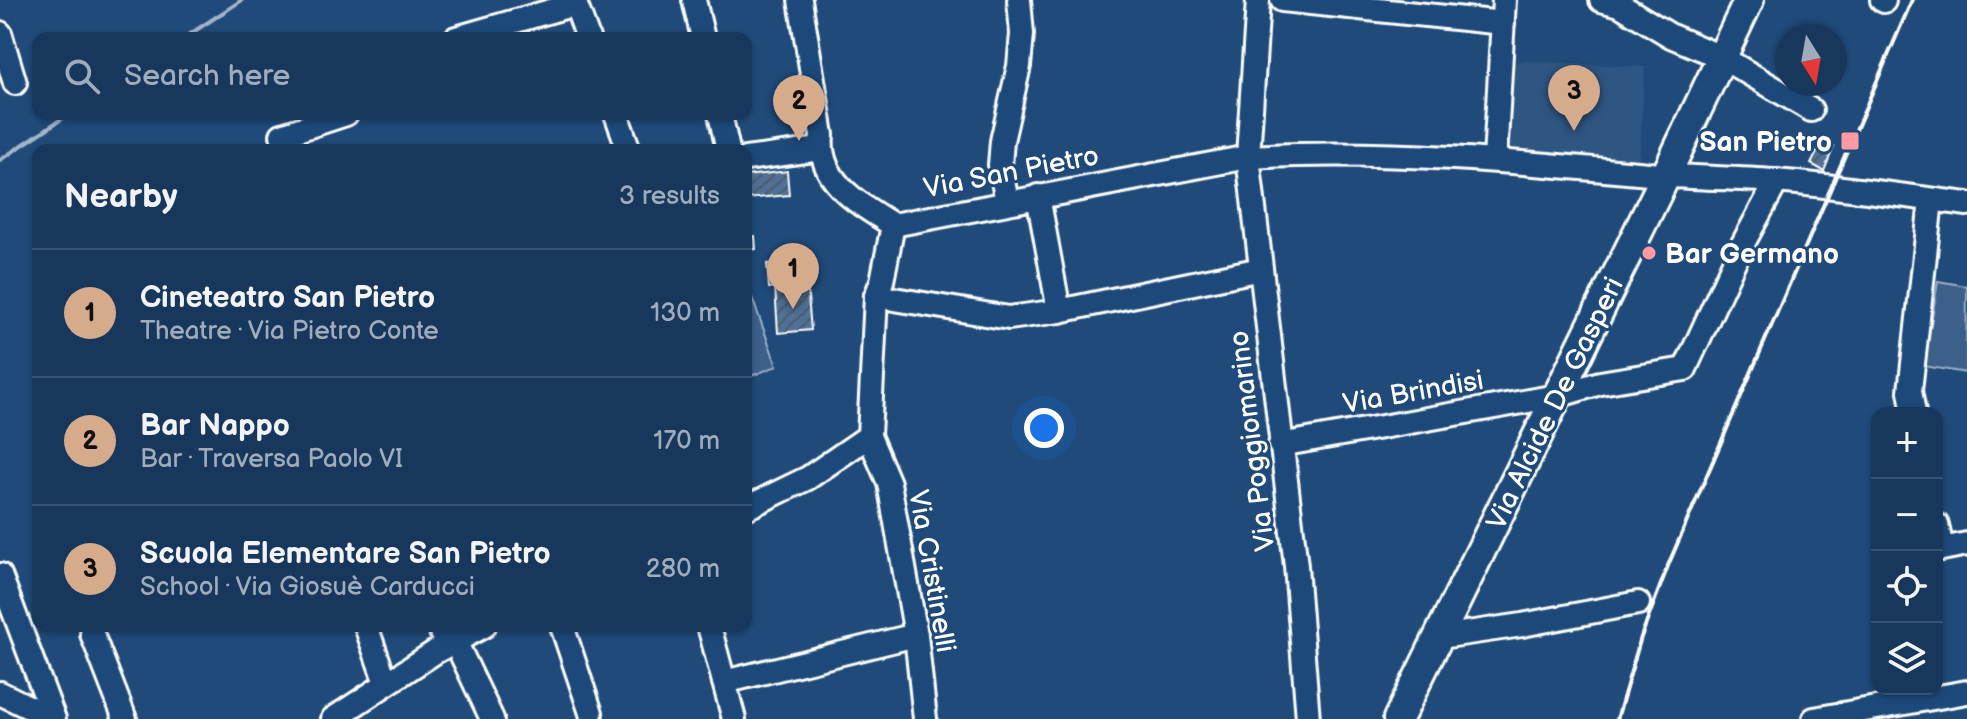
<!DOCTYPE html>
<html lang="en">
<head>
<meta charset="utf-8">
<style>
  :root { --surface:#17385c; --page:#203f62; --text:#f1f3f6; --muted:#9eacbb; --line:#365272; --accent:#d6ab8b }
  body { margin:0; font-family:"Balsamiq Sans",sans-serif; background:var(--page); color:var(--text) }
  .controls { position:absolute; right:24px; bottom:24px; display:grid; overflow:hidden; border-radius:16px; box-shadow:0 2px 6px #0004 }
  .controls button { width:72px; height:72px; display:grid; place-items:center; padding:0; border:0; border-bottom:2px solid var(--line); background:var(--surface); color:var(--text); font:40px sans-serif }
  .compass { position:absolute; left:1775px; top:24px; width:72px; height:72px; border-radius:50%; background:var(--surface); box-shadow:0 2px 6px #0004; rotate:169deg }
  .you { position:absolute; left:1044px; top:428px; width:28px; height:28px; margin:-20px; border:6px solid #fff; border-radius:50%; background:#1a73e8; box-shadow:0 0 0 12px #1a73e833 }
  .badge { display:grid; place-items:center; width:52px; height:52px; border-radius:50%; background:var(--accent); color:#111; font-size:26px; font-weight:700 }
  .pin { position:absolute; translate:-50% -66px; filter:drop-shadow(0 2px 4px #0008) }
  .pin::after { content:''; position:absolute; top:42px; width:28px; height:24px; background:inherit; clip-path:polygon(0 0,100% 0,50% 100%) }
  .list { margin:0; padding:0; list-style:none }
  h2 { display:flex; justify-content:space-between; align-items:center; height:104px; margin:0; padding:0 32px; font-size:34px }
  h2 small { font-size:26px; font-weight:400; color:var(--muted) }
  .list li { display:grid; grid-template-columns:52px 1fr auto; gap:24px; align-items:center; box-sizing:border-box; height:128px; padding:0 32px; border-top:2px solid var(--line) }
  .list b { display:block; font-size:30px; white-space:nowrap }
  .list p { margin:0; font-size:26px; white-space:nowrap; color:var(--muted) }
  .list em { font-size:26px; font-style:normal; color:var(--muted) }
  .icon { flex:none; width:44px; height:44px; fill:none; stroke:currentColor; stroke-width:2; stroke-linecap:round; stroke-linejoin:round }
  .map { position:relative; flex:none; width:1967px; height:719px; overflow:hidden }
  .search { position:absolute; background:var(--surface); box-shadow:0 2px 6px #0004; left:32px; top:32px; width:720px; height:88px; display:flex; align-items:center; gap:20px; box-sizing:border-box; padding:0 28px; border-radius:16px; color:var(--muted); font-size:30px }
  .panel { position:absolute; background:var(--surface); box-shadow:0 2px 6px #0004; left:32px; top:144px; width:720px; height:488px; border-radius:16px }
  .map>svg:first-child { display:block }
  .built { fill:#2e5683 }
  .park { fill:#3c618b; stroke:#9eb0c5; stroke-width:2 }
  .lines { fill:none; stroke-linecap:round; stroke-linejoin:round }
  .stream { stroke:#a3b5c8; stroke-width:4 }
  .building { fill:url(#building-hatch); stroke:#fff; stroke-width:2 }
  .minor-casing { stroke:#fff; stroke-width:28 }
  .major-casing { stroke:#fff; stroke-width:34 }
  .minor { stroke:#1f4a7a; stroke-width:22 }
  .major { stroke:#1f4a7a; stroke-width:28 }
  .rail { stroke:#fff; stroke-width:4 }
  .poi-dot { fill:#ff9aa2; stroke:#1f4a7a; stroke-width:3 }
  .labels { text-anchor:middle; stroke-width:6; stroke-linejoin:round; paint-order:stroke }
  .poi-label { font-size:28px; font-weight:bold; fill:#fff; stroke:#1f4a7a; text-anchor:end }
  .street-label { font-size:28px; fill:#fff; stroke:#1f4a7a }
</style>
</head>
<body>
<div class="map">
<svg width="1967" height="719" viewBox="0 0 1967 719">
  <defs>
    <pattern id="building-hatch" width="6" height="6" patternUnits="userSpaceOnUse" patternTransform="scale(2)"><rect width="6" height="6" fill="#507197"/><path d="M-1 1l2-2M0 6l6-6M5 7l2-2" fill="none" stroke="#4e5b6a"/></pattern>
  </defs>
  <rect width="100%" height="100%" fill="#1f4a7a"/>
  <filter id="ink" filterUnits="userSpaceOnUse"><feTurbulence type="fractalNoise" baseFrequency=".0125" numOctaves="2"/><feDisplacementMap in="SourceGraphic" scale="16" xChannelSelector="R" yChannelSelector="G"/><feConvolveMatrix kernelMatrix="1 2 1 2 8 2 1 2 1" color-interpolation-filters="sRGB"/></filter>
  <g filter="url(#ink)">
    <polygon class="built" points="1521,61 1645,67 1639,161 1554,153 1506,152 1513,63"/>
    <g class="park">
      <polygon points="746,281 777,366 746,378"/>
      <polygon points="1938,281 1967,286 1966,373 1924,366"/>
    </g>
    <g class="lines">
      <g class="stream">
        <polyline points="184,38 242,0"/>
        <polyline points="0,160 69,114"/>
      </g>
    </g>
    <g class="building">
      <polygon points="1823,140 1834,146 1824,171 1811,164"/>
      <polygon points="787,171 789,195 746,199 746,176"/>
      <polygon points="746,200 750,237 755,236 756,249 746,250"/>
      <polygon points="805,261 811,330 778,333 775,287 769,288 767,264"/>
    </g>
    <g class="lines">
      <g class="minor-casing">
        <g id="minor">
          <polyline points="574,0 588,38"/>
          <polyline points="694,0 703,38"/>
          <path d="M800,0L822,135C817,181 858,203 893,225L1248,157C1385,149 1522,162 1659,175C1697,178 1736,178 1774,181C1839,186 1903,196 1967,204"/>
          <polyline points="1258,0 1248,157 1296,566 1308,719"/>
          <polyline points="1282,0 1503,23"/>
          <polyline points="1601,0 1620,5 1671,36 1721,57 1811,110"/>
          <polyline points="1882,0 1884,1"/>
          <polyline points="0,33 15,83"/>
          <polyline points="456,38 575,4"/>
          <polyline points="616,114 629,150"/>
          <polyline points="720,114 728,150"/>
          <polyline points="282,135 346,114"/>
          <polyline points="746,159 821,149"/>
          <polyline points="1495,160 1504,0"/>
          <polyline points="1038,196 1059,311"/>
          <polyline points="1007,202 1000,165 1002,141 1019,66 1022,34 1019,0"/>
          <polyline points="893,225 882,281 876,296 869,436 889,483 916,635 925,719"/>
          <polyline points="876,296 1009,318 1059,311 1261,269"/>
          <polyline points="1914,413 1910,391 1931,200"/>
          <polyline points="1280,445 1557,396 1600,383 1685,369 1740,249 1777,181"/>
          <polyline points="746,508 808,478 869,436"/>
          <polyline points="1937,525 1942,549 1967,544"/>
          <polyline points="0,575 54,719"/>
          <polyline points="366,626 386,683"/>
          <polyline points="439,626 446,646"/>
          <polyline points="562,626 591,713"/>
          <polyline points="709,626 724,682 916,635"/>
          <polyline points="92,634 125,719"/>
          <polyline points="1440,637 1522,625 1638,603"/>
          <polyline points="455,641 492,719"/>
          <polyline points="724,682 734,719"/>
          <polyline points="0,693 53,719"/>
          <polyline points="333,719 435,652 484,626"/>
          <polyline points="1814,719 1967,692"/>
        </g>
      </g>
      <g class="major-casing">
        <polyline id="major" points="1398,719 1666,175 1749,0"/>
      </g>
      <use href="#minor" class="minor"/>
      <use href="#major" class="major"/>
      <polyline class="rail" points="1617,719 1641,637 1669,563 1912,0"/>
    </g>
  </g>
  <g class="poi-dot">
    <rect x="1840" y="131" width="20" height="20" rx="4"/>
    <circle cx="1649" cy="253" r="8"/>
  </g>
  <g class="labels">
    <g class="poi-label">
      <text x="1832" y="151">San Pietro</text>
      <text x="1665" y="263" text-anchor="start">Bar Germano</text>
    </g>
    <g class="street-label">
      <text transform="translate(1011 171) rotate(-11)" y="10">Via San Pietro</text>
      <text transform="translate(1413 391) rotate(-10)" y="10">Via Brindisi</text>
      <text transform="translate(1554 403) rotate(-64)" y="10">Via Alcide De Gasperi</text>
      <text transform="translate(1251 441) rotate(-97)" y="10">Via Poggiomarino</text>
      <text transform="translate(933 571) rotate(80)" y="10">Via Cristinelli</text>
    </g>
  </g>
</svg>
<div class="controls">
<button>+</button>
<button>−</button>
<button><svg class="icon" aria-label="locate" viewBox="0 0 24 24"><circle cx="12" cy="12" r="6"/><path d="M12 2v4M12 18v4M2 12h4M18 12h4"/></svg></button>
<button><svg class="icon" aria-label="layers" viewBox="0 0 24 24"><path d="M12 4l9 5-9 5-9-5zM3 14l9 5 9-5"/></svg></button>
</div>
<svg class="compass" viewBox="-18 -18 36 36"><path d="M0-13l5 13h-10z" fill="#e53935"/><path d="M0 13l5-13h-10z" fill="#9eacbb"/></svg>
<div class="you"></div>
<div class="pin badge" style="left:793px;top:309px">1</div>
<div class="pin badge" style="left:799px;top:141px">2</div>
<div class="pin badge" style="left:1574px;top:131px">3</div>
<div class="search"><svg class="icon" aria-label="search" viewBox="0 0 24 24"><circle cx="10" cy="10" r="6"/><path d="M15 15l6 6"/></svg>Search here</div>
<section class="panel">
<h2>Nearby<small>3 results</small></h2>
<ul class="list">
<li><span class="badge">1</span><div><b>Cineteatro San Pietro</b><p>Theatre · Via Pietro Conte</p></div><em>130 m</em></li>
<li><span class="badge">2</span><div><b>Bar Nappo</b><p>Bar · Traversa Paolo VI</p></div><em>170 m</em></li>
<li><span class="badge">3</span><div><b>Scuola Elementare San Pietro</b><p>School · Via Giosuè Carducci</p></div><em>280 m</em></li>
</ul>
</section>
</div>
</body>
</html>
